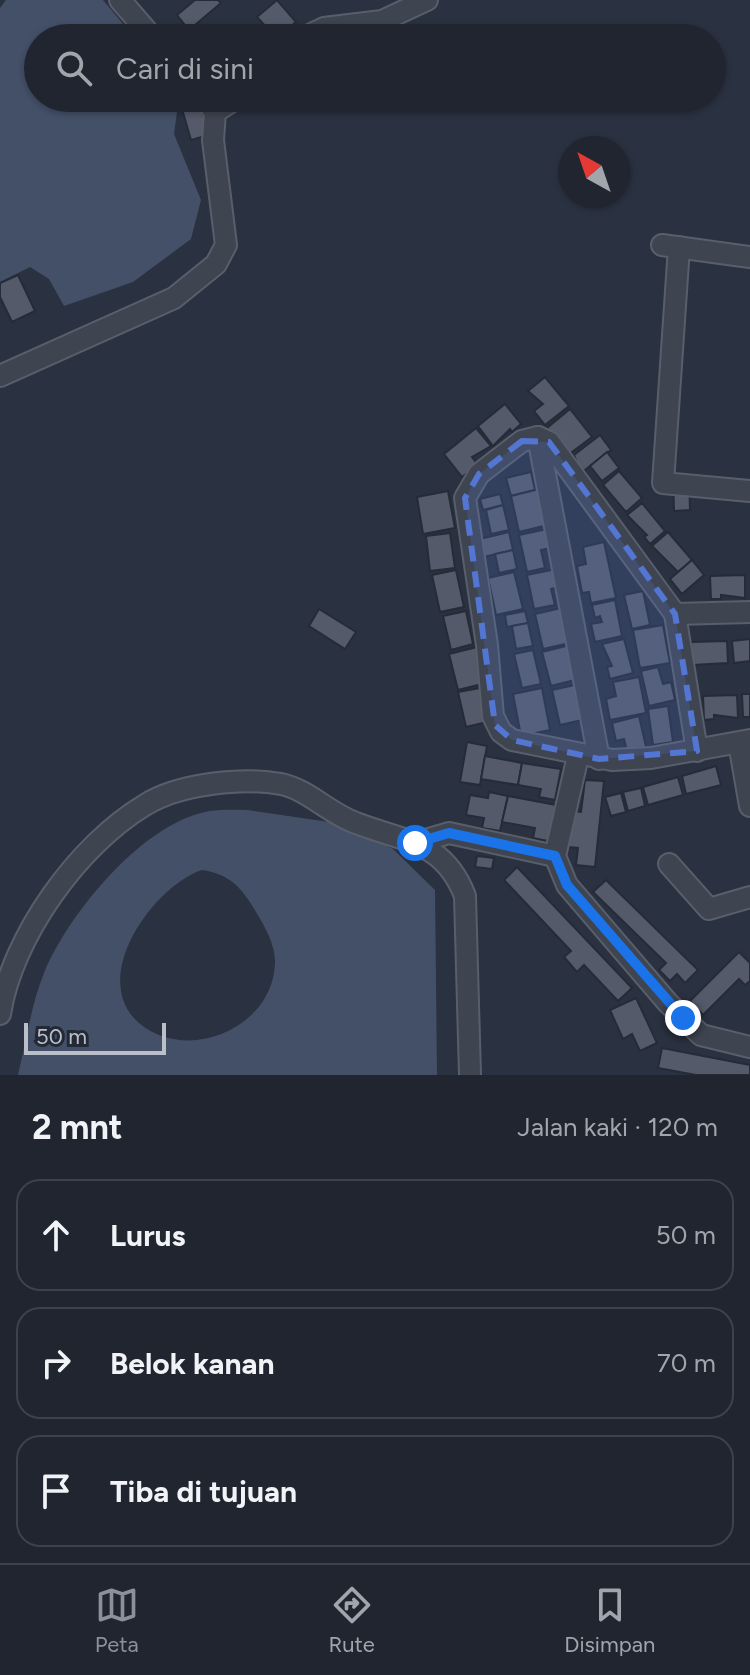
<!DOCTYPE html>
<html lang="id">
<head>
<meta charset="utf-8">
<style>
  :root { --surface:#202530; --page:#2d313c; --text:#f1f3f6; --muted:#a2a5ab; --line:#3d424c; --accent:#8c9099 }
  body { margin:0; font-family:Figtree,sans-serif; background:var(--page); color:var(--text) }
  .compass { position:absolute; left:558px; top:136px; width:72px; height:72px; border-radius:50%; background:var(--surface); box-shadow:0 2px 6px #0004; rotate:320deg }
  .scale { position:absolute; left:24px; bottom:20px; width:142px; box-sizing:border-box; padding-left:8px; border:4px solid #bbbfca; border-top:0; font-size:22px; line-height:28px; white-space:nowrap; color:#bbbfca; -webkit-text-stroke:6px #232935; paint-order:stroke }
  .stop { position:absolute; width:24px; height:24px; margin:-18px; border:6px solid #1a73e8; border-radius:50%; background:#fff }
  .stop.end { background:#1a73e8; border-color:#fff; box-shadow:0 2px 8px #0008 }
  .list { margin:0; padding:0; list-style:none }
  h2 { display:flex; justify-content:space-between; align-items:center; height:104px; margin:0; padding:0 32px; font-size:34px }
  h2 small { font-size:26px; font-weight:400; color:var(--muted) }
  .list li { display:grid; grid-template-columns:52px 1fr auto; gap:24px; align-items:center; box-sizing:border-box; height:112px; margin:0 16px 16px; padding:0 16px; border:2px solid var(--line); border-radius:24px }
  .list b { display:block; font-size:30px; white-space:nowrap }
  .list em { font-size:26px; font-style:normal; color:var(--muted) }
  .icon { flex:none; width:44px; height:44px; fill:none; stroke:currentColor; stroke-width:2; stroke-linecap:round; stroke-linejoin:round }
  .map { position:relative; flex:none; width:750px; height:1075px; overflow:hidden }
  .search { position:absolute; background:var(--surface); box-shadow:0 2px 6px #0004; left:24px; right:24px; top:24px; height:88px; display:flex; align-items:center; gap:20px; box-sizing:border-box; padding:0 28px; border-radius:44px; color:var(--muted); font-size:30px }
  .sheet { height:488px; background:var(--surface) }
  nav { display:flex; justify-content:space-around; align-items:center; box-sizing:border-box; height:112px; border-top:2px solid var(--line); background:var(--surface); font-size:22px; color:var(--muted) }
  nav a { display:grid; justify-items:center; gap:4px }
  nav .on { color:var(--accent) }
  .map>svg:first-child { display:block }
  .water { fill:#445068; fill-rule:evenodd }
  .building { fill:#545a6a; stroke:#252b37; stroke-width:2 }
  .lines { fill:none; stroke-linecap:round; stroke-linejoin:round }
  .minor-casing { stroke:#595f6a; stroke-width:24 }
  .minor { stroke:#3e4450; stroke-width:20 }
  .route { stroke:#1a73e8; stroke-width:10 }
  .marked { fill:#5476d3; fill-opacity:0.2; stroke:#5476d3; stroke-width:6; stroke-dasharray:16 10; stroke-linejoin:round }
</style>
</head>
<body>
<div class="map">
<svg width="750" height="1075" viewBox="0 0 750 1075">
  <rect width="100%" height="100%" fill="#2a3140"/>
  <g class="water">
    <polygon points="6,0 103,0 135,38 38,38 38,98 179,98 174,134 201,200 191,239 133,282 64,306 49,279 30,267 0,282 0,8"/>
    <path d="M248,810L343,824L393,849L435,890L437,1075H18C26,1042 31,1005 44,973C68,915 140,826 205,812C218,809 234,810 248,810ZM202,870C230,874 242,888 256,912C265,927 275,944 275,962C274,1028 187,1064 139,1023C88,979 152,887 202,870Z"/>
  </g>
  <g class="building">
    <polygon points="195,0 218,0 221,3 189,30 177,15"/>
    <polygon points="277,0 296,22 276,38 257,17"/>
    <polygon points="200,104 209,135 191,140 182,109"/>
    <polygon points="18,275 35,311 12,322 0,297 0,283"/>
    <polygon points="545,377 569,406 545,425 534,411 543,404 528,391"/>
    <polygon points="505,404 521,424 512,432 510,429 493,446 478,426"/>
    <polygon points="570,409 592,437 568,455 547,428"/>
    <polygon points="476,428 491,446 472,457 478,465 462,477 444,454"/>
    <polygon points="600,435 611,450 581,473 574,455"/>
    <polygon points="607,452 619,468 602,481 590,466"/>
    <polygon points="619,471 642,498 626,512 603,485"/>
    <polygon points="531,472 535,490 511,496 506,478"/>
    <polygon points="689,474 690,510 674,511 673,475"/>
    <polygon points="539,489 548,525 519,532 511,496"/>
    <polygon points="448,491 455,528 423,534 417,497"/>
    <polygon points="500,494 503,505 483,510 480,499"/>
    <polygon points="642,503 665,531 650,544 644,537 647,535 627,515"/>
    <polygon points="503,505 509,530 491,534 486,510"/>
    <polygon points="547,529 551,548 541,550 545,568 527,572 519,535"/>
    <polygon points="509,532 513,550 484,557 480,539"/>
    <polygon points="668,532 692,560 678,572 652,546"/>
    <polygon points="450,533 455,568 430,571 426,536"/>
    <polygon points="604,542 616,598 591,603 589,592 582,593 577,566 586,564 583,547"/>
    <polygon points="513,550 517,569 499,573 495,554"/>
    <polygon points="692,560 704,575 682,594 670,579"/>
    <polygon points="556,569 560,587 551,589 555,605 534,609 527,575"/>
    <polygon points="456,570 464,607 440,612 432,575"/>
    <polygon points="514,572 523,609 496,615 488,578"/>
    <polygon points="745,575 745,598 721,595 721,599 711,599 710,576"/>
    <polygon points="643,591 650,625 632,629 624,595"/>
    <polygon points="615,600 622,636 595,642 591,624 602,622 600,616 595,618 592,605"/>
    <polygon points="561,608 570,643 543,649 535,614"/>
    <polygon points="319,609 356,632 345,649 309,626"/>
    <polygon points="466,611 473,644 451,650 443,616"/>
    <polygon points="525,611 528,623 507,627 505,615"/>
    <polygon points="528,623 533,646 516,649 512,626"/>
    <polygon points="663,625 670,663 640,668 633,630"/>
    <polygon points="624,639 633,673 610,679 607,667 612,666 602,644"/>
    <polygon points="750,639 750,661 734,663 732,641"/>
    <polygon points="727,641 728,663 692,665 691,642"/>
    <polygon points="570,645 579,679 551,686 542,652"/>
    <polygon points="477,647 486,683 458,690 449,654"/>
    <polygon points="533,650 541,684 522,688 514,654"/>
    <polygon points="658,667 663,684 671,682 675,700 649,706 641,671"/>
    <polygon points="639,677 646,713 610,720 606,699 616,696 613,682"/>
    <polygon points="579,684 587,719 560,725 552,690"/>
    <polygon points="480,688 487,722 466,727 458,692"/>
    <polygon points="542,688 550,730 521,736 513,694"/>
    <polygon points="742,694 750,694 750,717 743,717"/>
    <polygon points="737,695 738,718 714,715 714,719 704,720 703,696"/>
    <polygon points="668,706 673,742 653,745 648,709"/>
    <polygon points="639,716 647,751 628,755 624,739 616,741 612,723"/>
    <polygon points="467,742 487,746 480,785 460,782"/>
    <polygon points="485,756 522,763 518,785 481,779"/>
    <polygon points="522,763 561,769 555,800 539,797 541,789 518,785"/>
    <polygon points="716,766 721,785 686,794 682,776"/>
    <polygon points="678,777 683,795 648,805 643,787"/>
    <polygon points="585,780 604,781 595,867 576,865 578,848 568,847 572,811 581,812"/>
    <polygon points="641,788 645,806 628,811 623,792"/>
    <polygon points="489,792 508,796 500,831 482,828 484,818 466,815 470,795 488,798"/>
    <polygon points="621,793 626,812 611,816 605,797"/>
    <polygon points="508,796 556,805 548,841 533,838 535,828 502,822"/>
    <polygon points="477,856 494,858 492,869 475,867"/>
    <polygon points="517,867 632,988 618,1001 584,965 577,972 564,957 571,951 504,880"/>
    <polygon points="606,880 698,970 685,983 677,974 670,981 659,970 666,963 593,892"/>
    <polygon points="739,952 750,963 750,981 745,985 739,979 703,1015 690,1001"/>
    <polygon points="636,998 657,1043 640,1051 632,1034 623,1039 610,1010"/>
    <polygon points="662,1048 750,1065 750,1075 696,1075 658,1068"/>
  </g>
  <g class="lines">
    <g class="minor-casing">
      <g id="minor">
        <polyline points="120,0 153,38"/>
        <polyline points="303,38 324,28 382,21 427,0"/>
        <polyline points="215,112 237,98"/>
        <polyline points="662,245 750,257"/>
        <polyline points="679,247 663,483 750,491"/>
        <polyline points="0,376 174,298 216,264 226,245 213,140 215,112 204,98"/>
        <polyline points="538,437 599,759"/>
        <polyline points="750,612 675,614 549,442 538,437 522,441 479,474 465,498 487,645 493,716 501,732 512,740 612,760 651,758 750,740"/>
        <polyline points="675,614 697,751"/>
        <polyline points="739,743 750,806"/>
        <polyline points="578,756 555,856 567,885 668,1003 701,1035 750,1047"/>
        <polyline points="415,843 449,833 555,856"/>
        <polyline points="669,864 709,909 750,897"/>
        <path d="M0,1014C12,937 78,845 145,805C178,784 242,777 281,784C307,789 330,814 356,823C405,842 444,841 465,896L470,1075"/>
      </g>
    </g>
    <use href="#minor" class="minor"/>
  </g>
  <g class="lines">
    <polyline class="route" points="415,843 449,833 555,856 567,885 683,1018"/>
  </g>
  <path class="marked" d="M522,441L549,442L675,614L697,751L599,759L512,740L495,725L465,498L479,474Z"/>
</svg>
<svg class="compass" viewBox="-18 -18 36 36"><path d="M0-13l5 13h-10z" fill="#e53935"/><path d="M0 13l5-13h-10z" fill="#a2a5ab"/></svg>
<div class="scale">50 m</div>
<div class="stop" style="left:415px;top:843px"></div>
<div class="stop end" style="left:683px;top:1018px"></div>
<div class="search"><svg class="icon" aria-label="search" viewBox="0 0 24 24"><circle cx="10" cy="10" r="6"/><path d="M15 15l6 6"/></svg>Cari di sini</div>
</div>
<section class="sheet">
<h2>2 mnt<small>Jalan kaki · 120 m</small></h2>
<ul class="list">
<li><svg class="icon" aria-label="ahead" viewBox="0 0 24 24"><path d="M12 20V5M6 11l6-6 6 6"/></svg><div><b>Lurus</b></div><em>50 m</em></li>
<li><svg class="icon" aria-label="right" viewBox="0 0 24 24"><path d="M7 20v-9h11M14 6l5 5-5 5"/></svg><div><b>Belok kanan</b></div><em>70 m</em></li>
<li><svg class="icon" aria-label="arrive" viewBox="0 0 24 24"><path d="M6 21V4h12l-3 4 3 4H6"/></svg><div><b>Tiba di tujuan</b></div></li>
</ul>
</section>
<nav>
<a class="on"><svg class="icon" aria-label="map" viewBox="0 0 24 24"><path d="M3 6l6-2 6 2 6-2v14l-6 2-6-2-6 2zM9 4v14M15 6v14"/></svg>Peta</a>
<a><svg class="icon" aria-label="directions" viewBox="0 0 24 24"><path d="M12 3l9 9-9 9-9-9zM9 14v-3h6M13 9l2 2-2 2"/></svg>Rute</a>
<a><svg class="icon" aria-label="saved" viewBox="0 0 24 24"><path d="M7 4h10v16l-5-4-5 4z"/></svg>Disimpan</a>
</nav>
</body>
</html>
